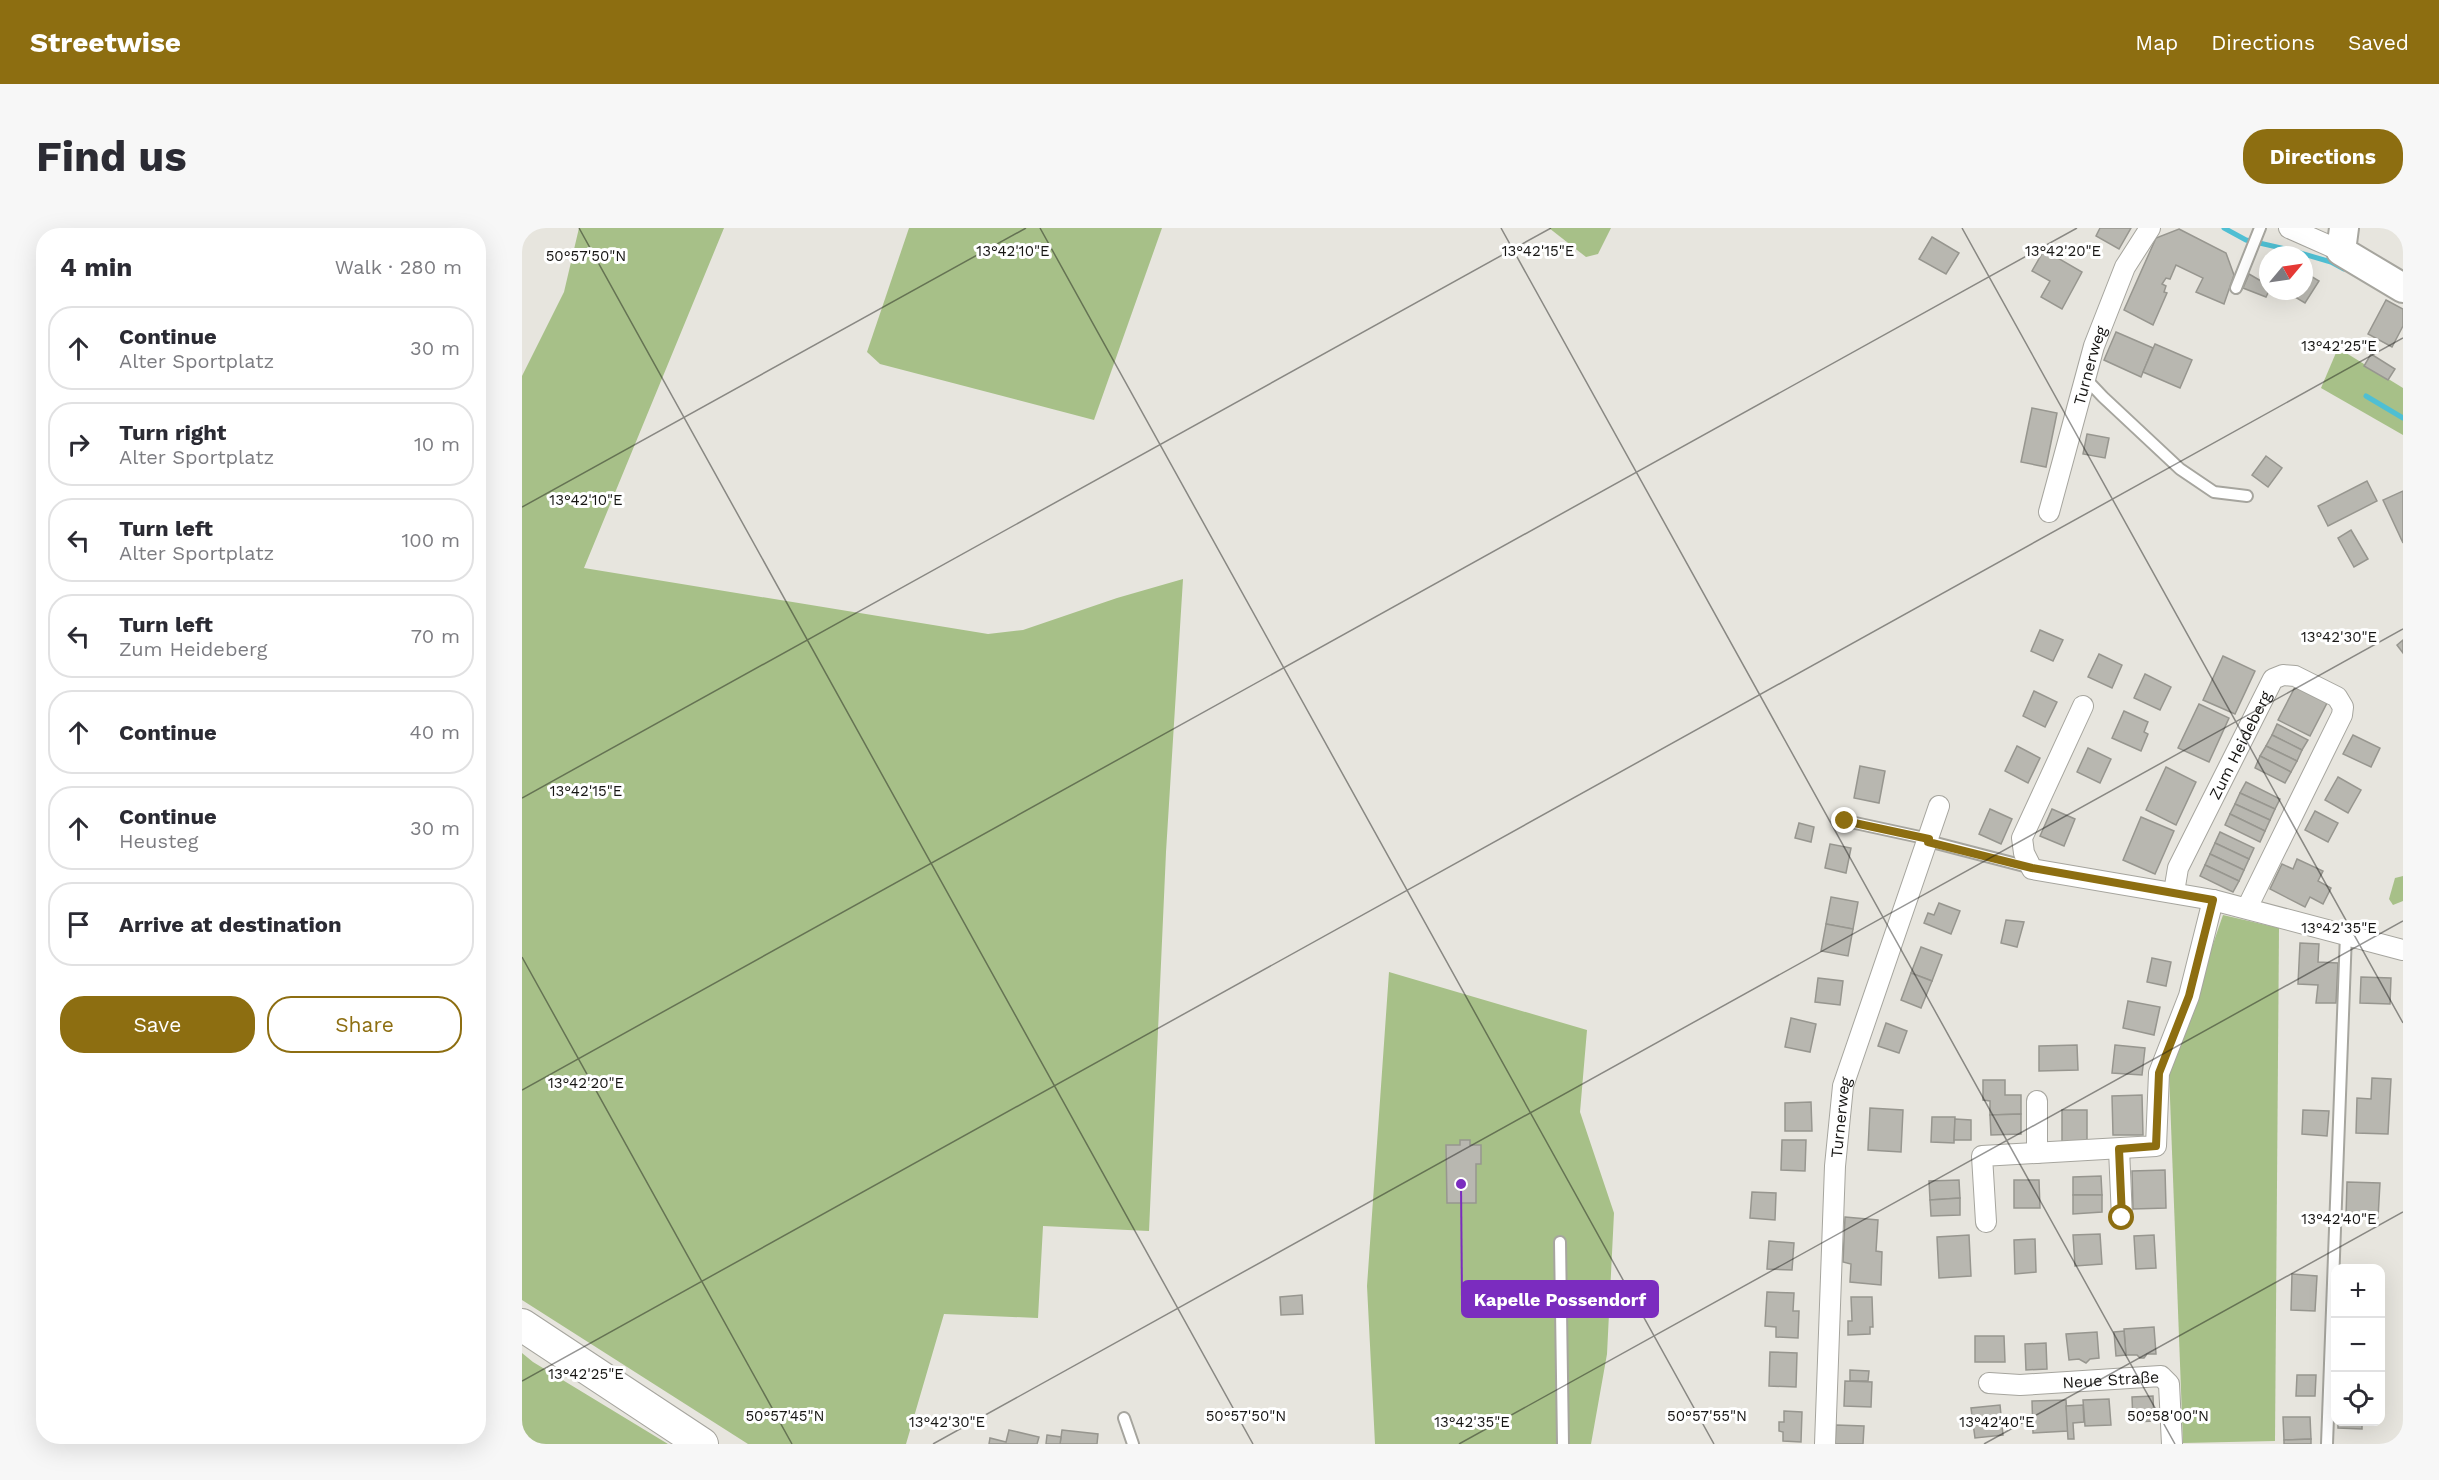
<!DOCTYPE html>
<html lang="en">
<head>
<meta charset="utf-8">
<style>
  :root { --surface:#fff; --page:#f7f7f7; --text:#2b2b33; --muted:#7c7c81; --line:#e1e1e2; --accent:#8d6e11 }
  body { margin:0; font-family:"Work Sans",sans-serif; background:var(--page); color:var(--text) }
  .controls { position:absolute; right:18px; bottom:18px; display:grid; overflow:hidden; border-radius:12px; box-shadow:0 6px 24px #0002 }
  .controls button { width:54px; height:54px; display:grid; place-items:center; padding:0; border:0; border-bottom:2px solid var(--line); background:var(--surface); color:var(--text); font:30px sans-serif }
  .compass { position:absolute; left:1737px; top:18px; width:54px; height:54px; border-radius:50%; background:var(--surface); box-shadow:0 6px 24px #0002; rotate:61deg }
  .stop { position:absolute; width:18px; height:18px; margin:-14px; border:4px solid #8d6e11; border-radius:50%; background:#fff }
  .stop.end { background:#8d6e11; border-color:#fff; box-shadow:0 2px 6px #0008 }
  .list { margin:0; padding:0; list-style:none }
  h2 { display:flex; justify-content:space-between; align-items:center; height:78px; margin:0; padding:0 24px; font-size:26px }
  h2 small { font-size:20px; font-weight:400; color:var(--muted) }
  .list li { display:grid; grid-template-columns:39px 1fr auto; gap:18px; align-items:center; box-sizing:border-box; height:84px; margin:0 12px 12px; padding:0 12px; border:2px solid var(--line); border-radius:24px }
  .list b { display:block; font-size:22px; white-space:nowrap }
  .list p { margin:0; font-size:20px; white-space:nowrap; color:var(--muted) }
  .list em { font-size:20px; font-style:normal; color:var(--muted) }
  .actions { display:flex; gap:12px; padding:18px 24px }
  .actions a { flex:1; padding:14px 0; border:2px solid var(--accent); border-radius:24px; text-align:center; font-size:21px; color:var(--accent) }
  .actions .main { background:var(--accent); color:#fff }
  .icon { flex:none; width:33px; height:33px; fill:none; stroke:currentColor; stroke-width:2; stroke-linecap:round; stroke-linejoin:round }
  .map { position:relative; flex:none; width:1881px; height:1216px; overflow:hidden; border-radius:24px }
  header { display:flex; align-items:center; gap:36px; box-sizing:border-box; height:84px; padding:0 30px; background:var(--accent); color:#fff }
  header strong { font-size:28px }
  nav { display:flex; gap:33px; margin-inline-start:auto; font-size:21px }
  .intro { display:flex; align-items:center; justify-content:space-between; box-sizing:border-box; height:144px; padding:0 36px }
  h1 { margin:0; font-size:42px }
  .button { padding:15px 27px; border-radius:24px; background:var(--accent); color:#fff; font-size:21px; font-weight:700 }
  main { display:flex; gap:36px; padding:0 36px }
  aside { flex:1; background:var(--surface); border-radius:24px; box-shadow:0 6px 24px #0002 }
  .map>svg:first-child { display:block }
  .green { fill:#a7c088 }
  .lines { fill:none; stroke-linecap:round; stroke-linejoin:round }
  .stream { stroke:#4fbfd3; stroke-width:5 }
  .building { fill:#b8b7b0; stroke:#97968f; stroke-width:1.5 }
  .lane-casing { stroke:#a6a59e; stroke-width:14 }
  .street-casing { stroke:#a6a59e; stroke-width:22 }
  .secondary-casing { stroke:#a6a59e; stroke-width:32 }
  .primary-casing { stroke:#a6a59e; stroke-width:34 }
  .lane { stroke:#fff; stroke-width:10 }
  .street { stroke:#fff; stroke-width:20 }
  .secondary { stroke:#fff; stroke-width:28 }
  .primary { stroke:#fff; stroke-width:32 }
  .route { stroke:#8d6e11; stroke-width:8 }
  .ticks { fill:none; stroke:#171614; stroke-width:1.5; stroke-opacity:0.45 }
  .labels { text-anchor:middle; stroke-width:6; stroke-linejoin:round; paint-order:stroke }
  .street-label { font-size:16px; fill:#171614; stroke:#fff }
  .ticks-label { font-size:15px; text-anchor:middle; fill:#171614; stroke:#fff; stroke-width:6; stroke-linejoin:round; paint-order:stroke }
  .leader { fill:none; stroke:#7b2cbf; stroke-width:2 }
  .callout-dot { fill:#7b2cbf; stroke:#fff; stroke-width:2 }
  .callout { fill:#7b2cbf; stroke:#7b2cbf; stroke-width:2 }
  .callout-label { font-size:18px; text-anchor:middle; font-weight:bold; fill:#fff }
</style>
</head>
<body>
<header>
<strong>Streetwise</strong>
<nav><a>Map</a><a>Directions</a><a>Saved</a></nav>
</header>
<div class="intro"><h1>Find us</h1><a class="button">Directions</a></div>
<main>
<aside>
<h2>4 min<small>Walk · 280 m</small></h2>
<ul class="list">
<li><svg class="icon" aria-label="ahead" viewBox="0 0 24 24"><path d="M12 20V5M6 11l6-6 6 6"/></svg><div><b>Continue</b><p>Alter Sportplatz</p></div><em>30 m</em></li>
<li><svg class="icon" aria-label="right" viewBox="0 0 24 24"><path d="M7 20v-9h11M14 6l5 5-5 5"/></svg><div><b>Turn right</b><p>Alter Sportplatz</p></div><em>10 m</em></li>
<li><svg class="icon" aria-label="left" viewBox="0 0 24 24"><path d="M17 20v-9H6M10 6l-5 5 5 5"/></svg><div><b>Turn left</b><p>Alter Sportplatz</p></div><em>100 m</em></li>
<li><svg class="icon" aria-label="left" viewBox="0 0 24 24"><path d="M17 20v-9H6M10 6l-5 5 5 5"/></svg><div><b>Turn left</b><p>Zum Heideberg</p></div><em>70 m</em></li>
<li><svg class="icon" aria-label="ahead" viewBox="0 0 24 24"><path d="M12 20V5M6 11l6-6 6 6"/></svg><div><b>Continue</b></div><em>40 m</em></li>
<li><svg class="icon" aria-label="ahead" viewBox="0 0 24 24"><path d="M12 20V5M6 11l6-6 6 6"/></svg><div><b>Continue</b><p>Heusteg</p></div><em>30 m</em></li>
<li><svg class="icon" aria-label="arrive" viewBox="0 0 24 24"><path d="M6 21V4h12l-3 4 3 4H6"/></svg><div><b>Arrive at destination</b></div></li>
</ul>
<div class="actions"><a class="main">Save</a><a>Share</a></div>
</aside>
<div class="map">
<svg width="1881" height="1216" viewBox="0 0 1881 1216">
  <rect width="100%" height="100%" fill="#e7e5de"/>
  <g class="green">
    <polygon points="57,0 202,0 62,340 466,406 501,402 595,370 661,351 644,624 627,1003 521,998 516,1090 422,1086 384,1216 226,1216 0,1072 0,148 42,64"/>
    <polygon points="387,0 640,0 572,192 358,136 345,124"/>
    <polygon points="1027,0 1089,0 1076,26 1064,29"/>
    <polygon points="1816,120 1881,160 1881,207 1799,160"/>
    <polygon points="1881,648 1881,673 1871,677 1867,671 1873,650"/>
    <polygon points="1701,687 1757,700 1753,1213 1661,1215 1647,844"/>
    <polygon points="867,744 1065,802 1058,884 1092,985 1085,1126 1069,1216 853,1216 845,1058"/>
    <polygon points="0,1125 11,1134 146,1216 0,1216"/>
  </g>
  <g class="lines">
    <g class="stream">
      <polyline points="1702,0 1724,12 1768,22 1809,34 1822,41"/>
      <polyline points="1844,168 1881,190"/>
    </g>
  </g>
  <g class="building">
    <polygon points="1578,0 1609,0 1597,21 1574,8"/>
    <polygon points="1657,1 1704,25 1712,47 1702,76 1674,64 1681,50 1654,37 1648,51 1644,50 1640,56 1644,58 1642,64 1645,65 1631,97 1602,82 1634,10"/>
    <polygon points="1410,9 1437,25 1424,46 1397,31"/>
    <polygon points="1522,22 1560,44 1540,81 1519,69 1528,53 1510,43"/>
    <polygon points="1782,44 1797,53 1783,75 1763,63 1782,63"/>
    <polygon points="1727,46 1746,57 1747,63 1744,69 1721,60"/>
    <polygon points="1864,72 1881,81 1881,98 1870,119 1846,106"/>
    <polygon points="1594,104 1631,120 1619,149 1582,132"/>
    <polygon points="1633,116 1670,132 1658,160 1621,144"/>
    <polygon points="1849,126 1873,141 1866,152 1842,138"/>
    <polygon points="1510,180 1535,185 1524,239 1499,234"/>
    <polygon points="1565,206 1587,210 1583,230 1561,226"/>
    <polygon points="1744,228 1760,240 1746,259 1730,247"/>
    <polygon points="1845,253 1855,273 1806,298 1796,278"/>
    <polygon points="1881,263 1881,315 1861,272"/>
    <polygon points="1829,302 1846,331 1832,339 1816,310"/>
    <polygon points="1518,402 1541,412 1531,433 1509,423"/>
    <polygon points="1881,412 1881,425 1875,417"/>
    <polygon points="1577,426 1600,437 1590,460 1566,449"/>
    <polygon points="1701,428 1733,443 1713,486 1681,472"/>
    <polygon points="1623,446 1649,459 1638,482 1612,470"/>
    <polygon points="1773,459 1805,475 1788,508 1756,492"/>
    <polygon points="1512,463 1535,474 1523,499 1501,488"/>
    <polygon points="1677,476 1707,490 1687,534 1656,520"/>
    <polygon points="1602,483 1626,494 1622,504 1626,506 1619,523 1590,510"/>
    <polygon points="1755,496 1786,512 1780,522 1750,507"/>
    <polygon points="1750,507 1780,522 1775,533 1744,518"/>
    <polygon points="1831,507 1858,520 1849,539 1821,526"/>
    <polygon points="1495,518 1518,530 1506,555 1483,543"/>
    <polygon points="1744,518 1775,533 1769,544 1738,528"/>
    <polygon points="1566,520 1589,531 1578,555 1555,544"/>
    <polygon points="1738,528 1769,544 1763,555 1733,540"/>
    <polygon points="1338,538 1363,543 1357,575 1332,570"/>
    <polygon points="1644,539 1674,554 1654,597 1624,582"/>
    <polygon points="1816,549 1839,562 1826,585 1803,572"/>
    <polygon points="1724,554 1758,571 1753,581 1718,565"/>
    <polygon points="1718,565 1753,581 1748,592 1713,576"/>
    <polygon points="1713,576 1748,592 1743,603 1708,586"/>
    <polygon points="1468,581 1490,591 1479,616 1457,606"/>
    <polygon points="1530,581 1553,591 1542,618 1518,608"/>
    <polygon points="1793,583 1816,595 1806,614 1783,602"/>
    <polygon points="1708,586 1743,603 1738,614 1703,597"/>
    <polygon points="1619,589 1652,603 1633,646 1601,632"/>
    <polygon points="1277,595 1292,599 1289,614 1273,610"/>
    <polygon points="1698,604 1732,620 1727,631 1693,615"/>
    <polygon points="1693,615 1727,631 1722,642 1688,626"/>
    <polygon points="1308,616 1329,620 1324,645 1303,640"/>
    <polygon points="1688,626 1722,642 1717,653 1683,637"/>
    <polygon points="1775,631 1801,643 1796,653 1809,660 1801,676 1788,669 1783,679 1748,661 1760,636 1771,641"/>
    <polygon points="1683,637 1717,653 1711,664 1678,648"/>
    <polygon points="1309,669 1336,674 1331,701 1304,696"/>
    <polygon points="1417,675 1438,683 1429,706 1402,695 1406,685 1412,687"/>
    <polygon points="1484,692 1502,694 1495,719 1479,715"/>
    <polygon points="1304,696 1331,701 1326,728 1299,723"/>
    <polygon points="1778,715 1797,716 1796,734 1816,735 1814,775 1794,775 1796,757 1776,756"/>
    <polygon points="1399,719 1420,727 1410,753 1389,745"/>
    <polygon points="1630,730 1649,734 1644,758 1625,754"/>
    <polygon points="1389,745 1410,753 1399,780 1379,772"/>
    <polygon points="1839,749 1869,750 1868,776 1838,775"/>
    <polygon points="1296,750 1321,753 1318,777 1293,774"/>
    <polygon points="1606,773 1638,779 1632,807 1601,800"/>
    <polygon points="1269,790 1294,796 1288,824 1263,819"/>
    <polygon points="1364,795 1385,803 1377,825 1356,818"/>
    <polygon points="1555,817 1556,842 1517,843 1517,818"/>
    <polygon points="1593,817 1623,820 1620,847 1590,845"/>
    <polygon points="1850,850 1869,851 1866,906 1834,905 1835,870 1849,871"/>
    <polygon points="1461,852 1483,852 1483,867 1499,867 1499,886 1468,887 1468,873 1461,872"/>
    <polygon points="1620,867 1621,907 1591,907 1590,868"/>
    <polygon points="1289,874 1290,903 1263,903 1263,875"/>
    <polygon points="1348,880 1381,882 1379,924 1346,922"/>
    <rect x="1540" y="882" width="25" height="32"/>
    <polygon points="1781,882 1807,883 1805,908 1780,906"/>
    <polygon points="1499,886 1499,906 1469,907 1468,887"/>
    <polygon points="1410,889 1433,889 1432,915 1409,914"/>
    <polygon points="1433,891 1449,892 1449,912 1432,912"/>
    <polygon points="938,912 948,912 948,917 959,917 959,936 954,936 954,975 925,975 924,917 938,917"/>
    <polygon points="1260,912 1284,912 1283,943 1259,942"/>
    <polygon points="1643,942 1644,980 1611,981 1610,943"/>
    <polygon points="1579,948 1580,967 1551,967 1551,949"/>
    <polygon points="1437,952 1438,970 1408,972 1407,953"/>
    <polygon points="1492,952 1517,952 1518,980 1492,980"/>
    <polygon points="1825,954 1858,955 1856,990 1824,988"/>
    <polygon points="1230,964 1254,965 1253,992 1228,990"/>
    <polygon points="1551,967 1580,967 1580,984 1551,986"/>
    <polygon points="1438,970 1438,987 1409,988 1408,972"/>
    <polygon points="1323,989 1356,992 1354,1023 1360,1024 1359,1057 1328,1054 1329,1036 1321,1034"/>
    <polygon points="1578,1006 1580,1036 1553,1038 1551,1007"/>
    <polygon points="1447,1007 1449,1048 1417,1050 1415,1009"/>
    <polygon points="1632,1007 1634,1040 1614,1041 1612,1008"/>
    <polygon points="1513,1011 1514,1044 1493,1046 1492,1012"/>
    <polygon points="1247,1013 1272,1015 1270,1042 1245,1041"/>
    <polygon points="1770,1046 1795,1048 1793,1083 1769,1082"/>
    <polygon points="1245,1064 1272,1065 1271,1083 1277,1083 1276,1110 1254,1109 1254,1099 1243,1098"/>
    <polygon points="780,1067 781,1086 759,1087 758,1069"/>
    <polygon points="1329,1069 1350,1069 1351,1099 1348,1099 1348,1106 1326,1107 1326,1093 1330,1093"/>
    <polygon points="1632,1099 1634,1126 1625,1126 1622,1130 1618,1130 1615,1127 1604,1127 1602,1101"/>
    <polygon points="1602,1103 1604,1127 1594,1128 1592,1104"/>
    <polygon points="1575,1104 1577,1130 1568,1131 1564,1135 1557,1131 1547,1132 1544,1106"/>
    <polygon points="1453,1108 1482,1108 1483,1134 1453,1134"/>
    <polygon points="1524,1115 1525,1141 1504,1142 1503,1116"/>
    <polygon points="1248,1124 1275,1125 1274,1159 1247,1158"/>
    <polygon points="1328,1142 1347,1143 1346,1153 1328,1153"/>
    <polygon points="1775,1147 1794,1147 1793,1168 1774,1168"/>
    <polygon points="1323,1153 1350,1154 1349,1179 1322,1178"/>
    <polygon points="1631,1168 1632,1193 1611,1194 1610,1169"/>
    <polygon points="1587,1171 1589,1197 1563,1198 1561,1172"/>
    <polygon points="1544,1172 1546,1203 1511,1205 1510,1173"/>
    <polygon points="1478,1177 1481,1207 1453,1210 1449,1180"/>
    <polygon points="1561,1177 1562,1194 1551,1195 1552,1211 1546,1211 1544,1178"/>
    <polygon points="1262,1183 1280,1184 1279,1214 1261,1213 1261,1204 1257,1203 1257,1194 1262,1194"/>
    <polygon points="1761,1189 1788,1189 1789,1211 1762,1212"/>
    <polygon points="1816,1194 1840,1194 1840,1201 1816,1200"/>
    <polygon points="1314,1197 1342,1198 1341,1216 1313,1216"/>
    <polygon points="487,1202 517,1209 515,1216 467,1216 468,1210 484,1214"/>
    <polygon points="540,1202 576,1206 575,1216 538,1216"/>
    <polygon points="525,1207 539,1209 538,1216 524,1216"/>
    <polygon points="1789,1211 1789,1216 1762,1216 1762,1212"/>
  </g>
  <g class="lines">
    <g class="lane-casing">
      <g id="lane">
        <polyline points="1714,60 1738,0"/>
        <polyline points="1563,150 1581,169 1658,241 1692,264 1725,268"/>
        <polyline points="1324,593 1407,611"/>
        <polyline points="1406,613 1510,640"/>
        <polyline points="1038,1014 1041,1216"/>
        <polyline points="602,1190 611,1216"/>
        <polyline points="1805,1216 1824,706"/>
      </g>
    </g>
    <g class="street-casing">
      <g id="street">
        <polyline points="1767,0 1819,23"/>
        <path id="s1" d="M1527,284L1572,118L1603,39L1628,0"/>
        <polyline points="1561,478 1500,610 1502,625 1510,641 1691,672 1881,722"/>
        <path id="s2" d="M1652,664L1656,640L1751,451L1761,447L1773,448L1815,469L1821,479L1820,487L1725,680"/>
        <polyline points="1515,873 1515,925"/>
        <polyline points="1597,921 1600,990"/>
        <polyline points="1464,994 1460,928 1634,918 1637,845 1667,768 1691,672"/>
        <path id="s3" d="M1467,1155L1498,1157L1639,1148L1647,1156L1650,1216"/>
        <path id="s4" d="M1303,1216L1313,938L1321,858L1417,578"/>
      </g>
    </g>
    <g class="secondary-casing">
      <polyline id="secondary" points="1822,0 1819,23 1881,60"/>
    </g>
    <g class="primary-casing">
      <polyline id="primary" points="0,1097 180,1216"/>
    </g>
    <use href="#lane" class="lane"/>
    <use href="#street" class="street"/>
    <use href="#secondary" class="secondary"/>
    <use href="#primary" class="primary"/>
  </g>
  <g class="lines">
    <polyline class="route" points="1323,593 1407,611 1406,614 1510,640 1691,672 1667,768 1637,845 1634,918 1597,921 1600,990"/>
  </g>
  <path class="ticks" d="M57,0L731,1216M518,0L1192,1216M979,0L1653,1216M1440,0L1881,795M0,279L504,0M0,570L1029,0M0,729L270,1216M0,862L1555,0M0,1153L1881,110M411,1216L1881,401M937,1216L1881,693M1462,1216L1881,984"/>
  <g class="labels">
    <g class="street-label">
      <text dy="6" stroke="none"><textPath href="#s1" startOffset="152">Turnerweg</textPath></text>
      <text dy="6" stroke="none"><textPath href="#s2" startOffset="162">Zum Heideberg</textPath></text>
      <text dy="6" stroke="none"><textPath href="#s4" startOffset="327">Turnerweg</textPath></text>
      <text dy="6" stroke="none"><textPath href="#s3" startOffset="122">Neue Straße</textPath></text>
    </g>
  </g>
  <g class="ticks-label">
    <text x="491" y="28">13°42'10"E</text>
    <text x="1016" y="28">13°42'15"E</text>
    <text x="1541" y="28">13°42'20"E</text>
    <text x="64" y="33">50°57'50"N</text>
    <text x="1817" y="123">13°42'25"E</text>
    <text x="64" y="277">13°42'10"E</text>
    <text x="1817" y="414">13°42'30"E</text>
    <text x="64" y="568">13°42'15"E</text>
    <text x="1817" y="705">13°42'35"E</text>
    <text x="64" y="860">13°42'20"E</text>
    <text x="1817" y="996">13°42'40"E</text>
    <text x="64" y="1151">13°42'25"E</text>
    <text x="263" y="1193">50°57'45"N</text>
    <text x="724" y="1193">50°57'50"N</text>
    <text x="1185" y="1193">50°57'55"N</text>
    <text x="1646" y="1193">50°58'00"N</text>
    <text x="425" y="1199">13°42'30"E</text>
    <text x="950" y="1199">13°42'35"E</text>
    <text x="1475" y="1199">13°42'40"E</text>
  </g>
  <path class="leader" d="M939 956L940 1071"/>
  <circle class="callout-dot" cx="939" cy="956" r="6"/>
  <rect class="callout" x="940" y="1053" width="196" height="36" rx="6"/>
  <g class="callout-label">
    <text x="1038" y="1078">Kapelle Possendorf</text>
  </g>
</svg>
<div class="controls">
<button>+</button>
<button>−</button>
<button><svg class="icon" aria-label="locate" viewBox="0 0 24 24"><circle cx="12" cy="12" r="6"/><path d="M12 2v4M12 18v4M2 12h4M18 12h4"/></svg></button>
</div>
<svg class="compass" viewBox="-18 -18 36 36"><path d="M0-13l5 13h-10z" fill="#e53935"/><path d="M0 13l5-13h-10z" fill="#7c7c81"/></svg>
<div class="stop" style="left:1600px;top:990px"></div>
<div class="stop end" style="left:1323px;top:593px"></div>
</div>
</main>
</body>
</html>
